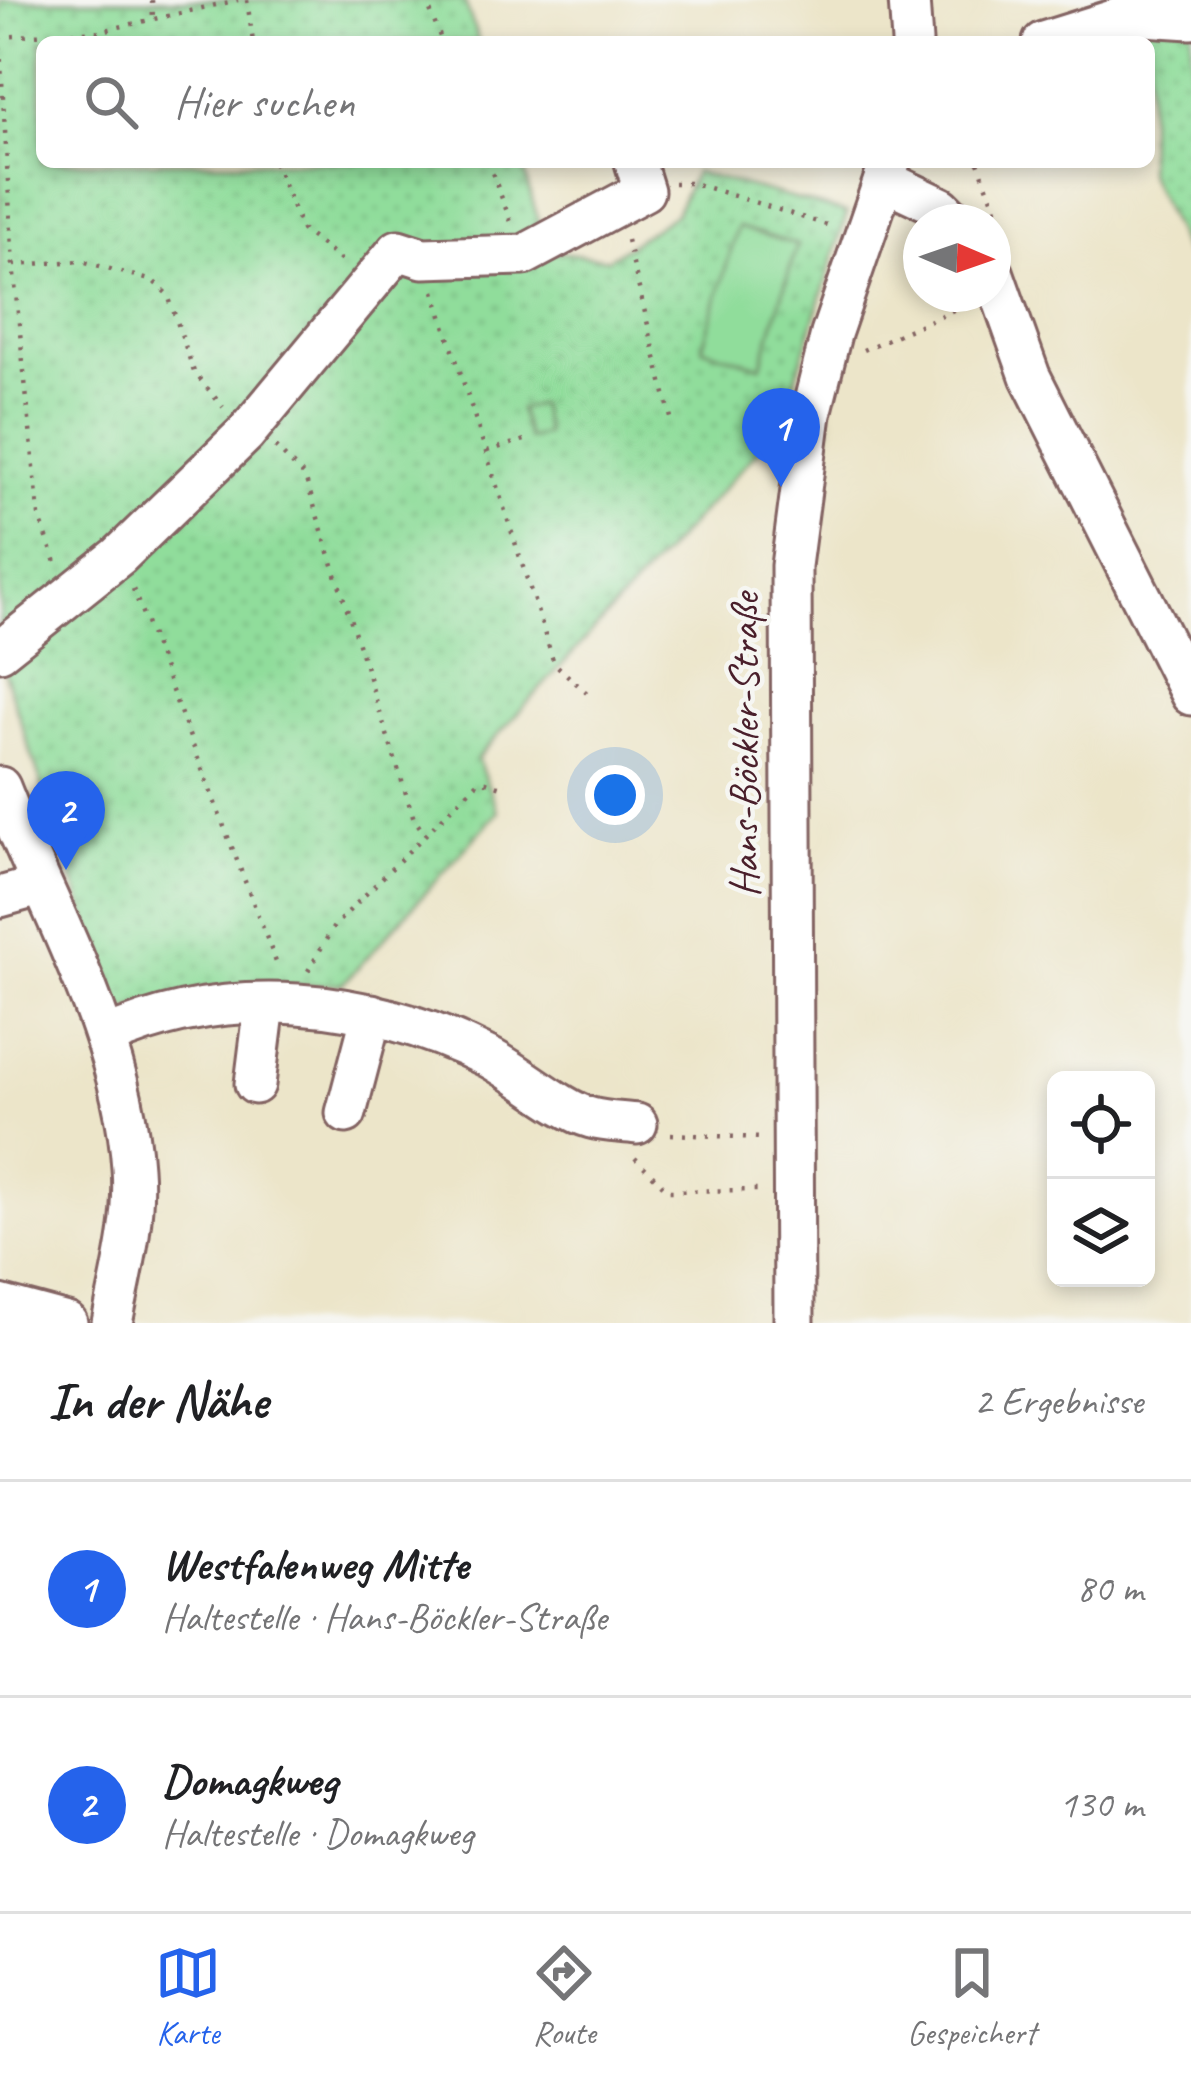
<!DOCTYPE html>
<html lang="de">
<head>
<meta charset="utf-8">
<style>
  :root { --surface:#fff; --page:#f6f6f6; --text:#202124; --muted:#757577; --line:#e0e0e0; --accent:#2563eb }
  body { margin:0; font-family:Caveat,sans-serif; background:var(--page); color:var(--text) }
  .controls { position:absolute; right:36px; bottom:36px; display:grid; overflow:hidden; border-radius:18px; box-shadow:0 6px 18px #0003 }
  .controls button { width:108px; height:108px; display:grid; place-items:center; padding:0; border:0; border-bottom:3px solid var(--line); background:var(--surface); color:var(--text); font:60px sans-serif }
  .compass { position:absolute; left:903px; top:204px; width:108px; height:108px; border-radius:50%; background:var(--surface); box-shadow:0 6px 18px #0003; rotate:92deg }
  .you { position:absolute; left:615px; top:795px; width:42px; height:42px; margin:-30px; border:9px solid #fff; border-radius:50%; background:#1a73e8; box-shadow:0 0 0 18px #1a73e833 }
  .badge { display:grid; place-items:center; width:78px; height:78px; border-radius:50%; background:var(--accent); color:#fff; font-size:39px; font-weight:700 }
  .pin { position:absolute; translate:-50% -99px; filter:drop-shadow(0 3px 6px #0008) }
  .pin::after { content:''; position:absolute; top:63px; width:42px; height:36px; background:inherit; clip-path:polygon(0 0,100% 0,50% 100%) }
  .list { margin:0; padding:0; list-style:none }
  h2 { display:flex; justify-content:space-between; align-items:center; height:156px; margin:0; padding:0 48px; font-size:51px }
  h2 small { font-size:39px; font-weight:400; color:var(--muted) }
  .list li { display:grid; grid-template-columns:78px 1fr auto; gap:36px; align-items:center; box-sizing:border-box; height:216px; padding:0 48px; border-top:3px solid var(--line) }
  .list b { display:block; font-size:45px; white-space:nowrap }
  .list p { margin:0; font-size:39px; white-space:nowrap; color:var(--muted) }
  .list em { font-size:39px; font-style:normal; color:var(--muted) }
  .icon { flex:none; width:66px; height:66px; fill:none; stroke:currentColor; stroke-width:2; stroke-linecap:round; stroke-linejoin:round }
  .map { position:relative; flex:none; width:1191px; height:1323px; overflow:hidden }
  .search { position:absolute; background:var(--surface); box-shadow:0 6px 18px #0003; left:36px; right:36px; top:36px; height:132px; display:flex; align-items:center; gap:30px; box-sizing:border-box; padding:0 42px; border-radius:18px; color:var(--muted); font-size:45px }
  .sheet { height:588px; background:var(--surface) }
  nav { display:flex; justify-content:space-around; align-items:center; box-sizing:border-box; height:168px; border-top:3px solid var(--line); background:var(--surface); font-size:33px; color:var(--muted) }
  nav a { display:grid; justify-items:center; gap:6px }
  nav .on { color:var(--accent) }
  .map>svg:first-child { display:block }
  .grass { fill:url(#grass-dots); stroke:#6d7e63; stroke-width:3 }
  .park { fill:#90dd9b; stroke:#6d7e63; stroke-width:3 }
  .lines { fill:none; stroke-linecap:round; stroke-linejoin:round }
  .minor-casing { stroke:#836462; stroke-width:45 }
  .path { stroke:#836462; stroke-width:4.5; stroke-dasharray:3 9; stroke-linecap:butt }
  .minor { stroke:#fff; stroke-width:39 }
  .labels { text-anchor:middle; stroke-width:9; stroke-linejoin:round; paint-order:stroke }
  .street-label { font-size:42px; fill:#4a1f2b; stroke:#f6f6f2 }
</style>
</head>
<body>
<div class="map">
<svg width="1191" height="1323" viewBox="0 0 1191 1323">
  <defs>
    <pattern id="grass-dots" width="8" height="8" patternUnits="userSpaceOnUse" patternTransform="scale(3)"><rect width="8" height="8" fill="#90dd9b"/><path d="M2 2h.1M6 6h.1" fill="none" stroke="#7ebd86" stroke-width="1.8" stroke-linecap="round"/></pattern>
  </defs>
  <rect width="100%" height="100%" fill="#f6f6f2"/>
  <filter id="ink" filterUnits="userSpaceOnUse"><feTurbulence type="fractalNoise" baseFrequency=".00833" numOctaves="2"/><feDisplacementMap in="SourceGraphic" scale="24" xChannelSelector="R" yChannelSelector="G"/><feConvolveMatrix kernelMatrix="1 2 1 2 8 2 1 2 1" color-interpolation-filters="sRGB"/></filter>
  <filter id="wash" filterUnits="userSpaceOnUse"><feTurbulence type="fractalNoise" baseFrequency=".004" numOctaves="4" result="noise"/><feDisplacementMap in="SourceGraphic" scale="48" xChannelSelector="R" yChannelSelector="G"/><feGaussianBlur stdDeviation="2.7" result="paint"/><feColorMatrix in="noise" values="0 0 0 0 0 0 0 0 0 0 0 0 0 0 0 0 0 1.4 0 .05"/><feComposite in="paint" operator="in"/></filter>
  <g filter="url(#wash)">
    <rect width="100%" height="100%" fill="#ece5c9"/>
    <g class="grass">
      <polygon points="0,0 464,0 479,42 42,42 42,162 521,162 547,250 608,259 675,214 695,172 847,213 782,424 477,758 498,812 343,984 201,990 118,1013 0,660"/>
      <polygon points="1140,24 1191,26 1191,266 1147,172 1149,42 1141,42"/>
    </g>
    <g class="park">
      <polygon points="738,227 797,245 761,366 702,348"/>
      <polygon points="539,404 546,434 528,439 519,409"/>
    </g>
  </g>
  <g filter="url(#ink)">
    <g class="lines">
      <g class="minor-casing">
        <g id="minor">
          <polyline points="909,0 912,42"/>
          <polyline points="1043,42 1129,15 1191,19"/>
          <polyline points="884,180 941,207 956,222"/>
          <polyline points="993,272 1030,376 1191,695"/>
          <polyline points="0,651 119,556 245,434 398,250 423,258 524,255 644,191 635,162"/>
          <path d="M0,787C48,909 123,1035 132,1168C136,1221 122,1272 112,1323"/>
          <polyline points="0,897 39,886"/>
          <path d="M105,1038C228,982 369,997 488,1057C518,1072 561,1110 591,1118C605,1122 622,1122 637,1124"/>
          <polyline points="255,1084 265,1004"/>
          <polyline points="346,1113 372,1014"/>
          <polyline points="0,1305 67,1323"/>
          <polyline points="794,1323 791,566 811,414 831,334 890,162"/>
        </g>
      </g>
      <g class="path">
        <polyline points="152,0 153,18"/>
        <polyline points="247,0 253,42"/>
        <polyline points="426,0 442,42"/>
        <polyline points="0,37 101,31 238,0"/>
        <polyline points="0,47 13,265 39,516 57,565"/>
        <polyline points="274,162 302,230 343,262"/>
        <polyline points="488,162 511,222"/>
        <polyline points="978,162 1008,240"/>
        <polyline points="674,183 693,183 830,226"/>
        <polyline points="627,240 671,418"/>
        <polyline points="14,265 82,261 153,281 168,295 194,372 223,407"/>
        <polyline points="434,291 554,663 589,695"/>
        <polyline points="863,350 967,304"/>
        <polyline points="275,447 305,477 414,819 425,834"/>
        <polyline points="487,451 528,439"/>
        <polyline points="133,589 279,970"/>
        <polyline points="308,971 334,926 480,780 508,789"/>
        <polyline points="671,1134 761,1138"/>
        <polyline points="635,1158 669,1191 760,1190"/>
      </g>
      <use href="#minor" class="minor"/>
    </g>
  </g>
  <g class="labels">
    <g class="street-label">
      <text transform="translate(743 745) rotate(-90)" y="15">Hans-Böckler-Straße</text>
    </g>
  </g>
</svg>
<div class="controls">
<button><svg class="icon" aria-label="locate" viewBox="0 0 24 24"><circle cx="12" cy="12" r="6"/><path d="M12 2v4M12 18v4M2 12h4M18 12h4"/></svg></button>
<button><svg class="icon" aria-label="layers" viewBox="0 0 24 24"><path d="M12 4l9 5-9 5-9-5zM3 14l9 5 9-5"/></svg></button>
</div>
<svg class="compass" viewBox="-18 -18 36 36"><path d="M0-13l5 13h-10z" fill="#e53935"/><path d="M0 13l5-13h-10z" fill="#757577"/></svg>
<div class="you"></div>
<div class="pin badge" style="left:781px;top:487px">1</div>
<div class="pin badge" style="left:66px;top:870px">2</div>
<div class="search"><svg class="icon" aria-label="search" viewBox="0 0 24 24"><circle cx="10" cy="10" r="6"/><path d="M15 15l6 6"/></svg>Hier suchen</div>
</div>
<section class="sheet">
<h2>In der Nähe<small>2 Ergebnisse</small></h2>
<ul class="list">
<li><span class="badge">1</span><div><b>Westfalenweg Mitte</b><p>Haltestelle · Hans-Böckler-Straße</p></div><em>80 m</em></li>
<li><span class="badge">2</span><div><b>Domagkweg</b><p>Haltestelle · Domagkweg</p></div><em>130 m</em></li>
</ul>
</section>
<nav>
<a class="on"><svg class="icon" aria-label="map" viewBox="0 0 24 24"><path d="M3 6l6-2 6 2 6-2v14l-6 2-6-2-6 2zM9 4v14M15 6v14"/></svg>Karte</a>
<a><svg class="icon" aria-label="directions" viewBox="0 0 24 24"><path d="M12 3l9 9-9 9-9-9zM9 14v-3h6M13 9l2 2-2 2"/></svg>Route</a>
<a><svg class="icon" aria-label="saved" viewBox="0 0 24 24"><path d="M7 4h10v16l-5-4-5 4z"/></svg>Gespeichert</a>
</nav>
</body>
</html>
